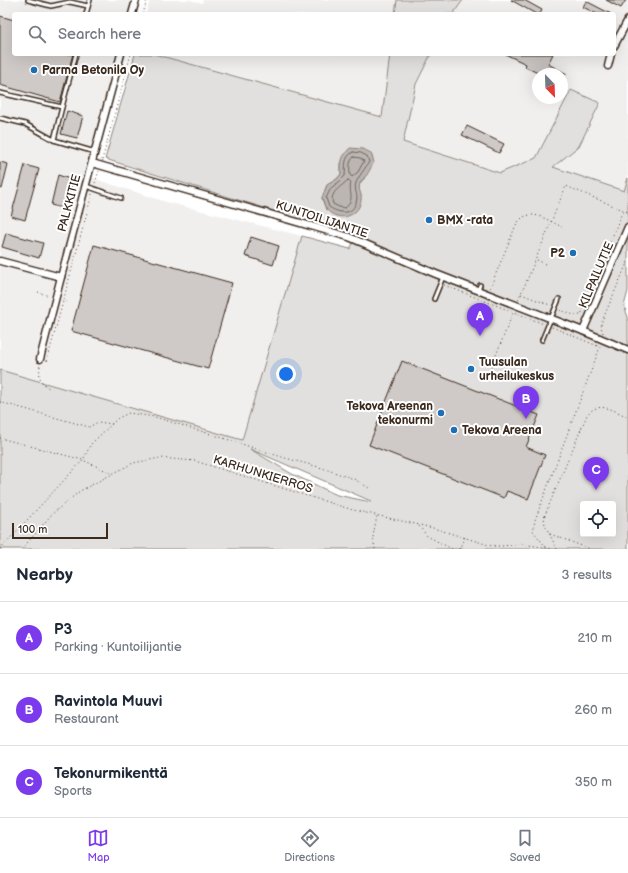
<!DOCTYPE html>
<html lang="en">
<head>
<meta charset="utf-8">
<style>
  :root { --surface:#fff; --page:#f2f2f3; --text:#1f2937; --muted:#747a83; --line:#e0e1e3; --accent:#7c3aed }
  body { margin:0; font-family:"Balsamiq Sans",sans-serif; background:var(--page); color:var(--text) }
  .controls { position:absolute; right:12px; bottom:12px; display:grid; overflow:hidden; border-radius:4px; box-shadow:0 4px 16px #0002 }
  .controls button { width:36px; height:36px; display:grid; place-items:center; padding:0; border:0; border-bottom:1px solid var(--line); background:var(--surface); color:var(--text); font:20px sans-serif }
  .compass { position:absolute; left:532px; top:68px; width:36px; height:36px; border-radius:50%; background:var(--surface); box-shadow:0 4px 16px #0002; rotate:157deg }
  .scale { position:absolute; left:12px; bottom:10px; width:96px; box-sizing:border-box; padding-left:4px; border:2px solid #3b2a1e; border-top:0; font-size:11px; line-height:14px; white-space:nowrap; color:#3b2a1e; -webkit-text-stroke:3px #fff; paint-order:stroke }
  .you { position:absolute; left:286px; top:374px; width:14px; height:14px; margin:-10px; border:3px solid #fff; border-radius:50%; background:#1a73e8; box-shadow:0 0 0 6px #1a73e833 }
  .badge { display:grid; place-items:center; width:26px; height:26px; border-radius:50%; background:var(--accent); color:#fff; font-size:13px; font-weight:700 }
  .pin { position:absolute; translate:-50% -33px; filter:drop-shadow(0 1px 2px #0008) }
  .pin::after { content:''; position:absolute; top:21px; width:14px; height:12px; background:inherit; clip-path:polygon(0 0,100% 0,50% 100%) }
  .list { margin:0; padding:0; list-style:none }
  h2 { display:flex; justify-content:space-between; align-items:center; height:52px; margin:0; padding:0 16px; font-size:17px }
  h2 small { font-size:13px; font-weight:400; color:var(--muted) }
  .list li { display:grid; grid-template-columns:26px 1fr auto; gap:12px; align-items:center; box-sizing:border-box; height:72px; padding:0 16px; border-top:1px solid var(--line) }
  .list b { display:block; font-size:15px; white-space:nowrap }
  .list p { margin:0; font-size:13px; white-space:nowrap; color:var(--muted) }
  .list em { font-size:13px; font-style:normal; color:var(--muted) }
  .icon { flex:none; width:22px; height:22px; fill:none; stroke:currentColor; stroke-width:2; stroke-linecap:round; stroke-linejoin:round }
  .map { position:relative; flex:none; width:628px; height:549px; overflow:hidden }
  .search { position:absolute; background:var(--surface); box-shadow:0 4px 16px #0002; left:12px; right:12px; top:12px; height:44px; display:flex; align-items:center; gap:10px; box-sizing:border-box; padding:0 14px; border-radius:4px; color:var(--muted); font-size:15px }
  .sheet { height:268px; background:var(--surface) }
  nav { display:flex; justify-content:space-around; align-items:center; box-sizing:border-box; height:56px; border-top:1px solid var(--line); background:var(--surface); font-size:11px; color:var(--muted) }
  nav a { display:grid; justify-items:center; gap:2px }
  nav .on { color:var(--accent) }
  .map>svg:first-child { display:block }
  .built { fill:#f1efee; fill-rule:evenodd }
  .green { fill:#e2e0de; stroke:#8e857e; fill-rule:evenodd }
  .water { fill:#bcb6b3; stroke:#887e77 }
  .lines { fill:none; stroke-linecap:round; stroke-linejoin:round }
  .shore { stroke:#6f625a; stroke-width:1 }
  .building { fill:#cfcac7; stroke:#3b2a1e }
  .service-casing { stroke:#3b2a1e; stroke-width:6 }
  .minor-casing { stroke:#3b2a1e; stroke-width:9 }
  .path { stroke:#3b2a1e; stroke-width:1; stroke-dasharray:1 3; stroke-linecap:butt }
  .service { stroke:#fff; stroke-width:3 }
  .minor { stroke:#fff; stroke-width:6 }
  .poi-dot { fill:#1f6fb2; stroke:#fff; stroke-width:1.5 }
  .labels { text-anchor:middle; stroke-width:4; stroke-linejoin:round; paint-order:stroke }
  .poi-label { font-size:12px; font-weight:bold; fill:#3b2a1e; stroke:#fff; text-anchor:start }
  .street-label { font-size:12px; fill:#3b2a1e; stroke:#fff }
</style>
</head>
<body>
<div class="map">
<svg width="628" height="549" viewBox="0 0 628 549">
  <rect width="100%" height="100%" fill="#fff"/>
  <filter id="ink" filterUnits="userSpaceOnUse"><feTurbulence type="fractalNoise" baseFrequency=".025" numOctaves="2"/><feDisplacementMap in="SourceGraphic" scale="8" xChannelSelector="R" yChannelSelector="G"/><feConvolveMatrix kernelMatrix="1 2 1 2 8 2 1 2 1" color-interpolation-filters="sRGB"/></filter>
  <g filter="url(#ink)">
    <g class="built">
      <polygon points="0,0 131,0 128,14 14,14 14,54 117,54 86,176 166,202 302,236 242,440 0,370"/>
      <polygon points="150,0 190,0 202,3 203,0 397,0 395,14 146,14"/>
      <path d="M463,0H628V178L624,191L553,167L578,146L571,90L536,158L500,173L403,142L416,84L431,54H614V14H453ZM538,74H562V98H538Z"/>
      <polygon points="154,54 390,54 382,117 347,108"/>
    </g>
    <g class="green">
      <polygon points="397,0 463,0 453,14 395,14"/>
      <path d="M135,54H154L382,117L390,54H431L416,84L403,142L500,173L536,158L571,90L600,103L579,146L553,167L624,191L628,178V291L624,306L628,317V549H0V370L242,440L302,236L350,249L358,233L310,222L105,159ZM341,163L365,178C358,184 358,188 361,196L326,210L322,198L327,185L337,179L341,174ZM250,449L371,501V502L337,495L292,474ZM583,504H613V534H583Z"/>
    </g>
    <path class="water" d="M350,148L363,149L371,153L374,162C371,167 369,172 366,176C364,178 361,180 360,183C358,188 360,191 361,195C363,209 350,220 337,216C327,213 325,208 322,198L327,185L337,179L341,174C341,161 341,157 350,148Z"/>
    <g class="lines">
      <g class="shore">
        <path d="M353,152L361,153L367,156L369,162C366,167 357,179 356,183C354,189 357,193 357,198C355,215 341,215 329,207L326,198L331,188L339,182L345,176C346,166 343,158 353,152Z"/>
        <path d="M354,157L360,158L364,161L358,172L352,177L350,175C350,169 348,161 354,157Z"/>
        <path d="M348,180L351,182C348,194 356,199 345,208L339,207L333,204C329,192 341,187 348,180Z"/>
      </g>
    </g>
    <g class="building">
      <polygon points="511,0 524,0 542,10 540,14 536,14"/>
      <polygon points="606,0 626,0 621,8"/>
      <polygon points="586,1 611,14 597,14 583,7"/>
      <polygon points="0,16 14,20 14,54 73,54 60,102 0,85"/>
      <polygon points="505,54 553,54 548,64 567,74 540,74 525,67 526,64"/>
      <polygon points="67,111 83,116 77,138 61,134"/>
      <polygon points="467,126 504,144 499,153 462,135"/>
      <polygon points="0,162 8,164 2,189 0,188"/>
      <polygon points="25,165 39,169 25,220 11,216"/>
      <polygon points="58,175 73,180 65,209 51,205"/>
      <polygon points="6,233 43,243 39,258 2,247"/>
      <polygon points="251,237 279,246 273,265 245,256"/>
      <polygon points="94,245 232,283 208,369 71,331"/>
      <polygon points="402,361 539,415 526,447 545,455 528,499 507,491 504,498 369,445"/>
    </g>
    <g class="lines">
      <g class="service-casing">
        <g id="service">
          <polyline points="28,0 51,6 70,2 88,6"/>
          <polyline points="86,14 90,0"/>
          <polyline points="0,93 62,107 54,140 95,152"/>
          <polyline points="62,107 76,54"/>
          <polyline points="0,118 25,124 54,140"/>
          <polyline points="86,186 121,198"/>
          <polyline points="478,290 480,285"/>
          <polyline points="434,299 443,277"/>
          <polyline points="542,340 559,299"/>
        </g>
      </g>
      <g class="minor-casing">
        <g id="minor">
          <polyline points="132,14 136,0"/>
          <polyline points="614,46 628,20"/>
          <polyline points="608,66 611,54"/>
          <polyline points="92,163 349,237 436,274 583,331 628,350"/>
          <polyline points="0,261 61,277"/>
          <polyline points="583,331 628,227"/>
          <polyline points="40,359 61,277 121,54"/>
        </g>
      </g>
      <g class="path">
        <polyline points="143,14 147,0"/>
        <polyline points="102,160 131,54"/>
        <polyline points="95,183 99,171"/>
        <polyline points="537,260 547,265"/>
        <polyline points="444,285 544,324"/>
        <path d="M490,288L516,225C528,205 547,220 562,227"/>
        <polyline points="38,292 49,296"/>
        <polyline points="521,294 550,305"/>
        <polyline points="518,299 525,285 566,186 628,212"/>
        <polyline points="62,300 69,303"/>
        <polyline points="560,310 574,315 581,315 623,210"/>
        <polyline points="552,327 600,347"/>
        <polyline points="603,333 601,327 602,321 628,261"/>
        <polyline points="47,361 92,194"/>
        <path d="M40,366C39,378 39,381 49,388"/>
        <polyline points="490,370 513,313"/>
        <polyline points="0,402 89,427 98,422 112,424"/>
        <polyline points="516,406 521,393 522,383"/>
        <polyline points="0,438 83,460 111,473"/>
        <polyline points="419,526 427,536 452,549"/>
        <polyline points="550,534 590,549"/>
        <polyline points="546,547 533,531 535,520 600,347"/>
        <polyline points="0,549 83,460 91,444 118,418 129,413 155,417 220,437 285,458 319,467 354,479 369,488"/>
        <polyline points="22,549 52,514 80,491 133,463 160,458 195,461 353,510 433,528 492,546 502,546 523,544 553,549"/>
        <polyline points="375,549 373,536 377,516"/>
        <polyline points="459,549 465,537"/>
        <path d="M557,549L545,525L544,517L587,415C598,400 615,411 628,417"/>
      </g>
      <use href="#service" class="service"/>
      <use href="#minor" class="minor"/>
    </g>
  </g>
  <g class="poi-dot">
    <circle cx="34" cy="70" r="4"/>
    <circle cx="429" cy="220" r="4"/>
    <circle cx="573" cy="253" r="4"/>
    <circle cx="471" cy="369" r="4"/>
    <circle cx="441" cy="413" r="4"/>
    <circle cx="454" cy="430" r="4"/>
  </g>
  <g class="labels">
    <g class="poi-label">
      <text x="42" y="74">Parma Betonila Oy</text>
      <text x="437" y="224">BMX -rata</text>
      <text x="565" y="257" text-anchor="end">P2</text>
      <text x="479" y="366">Tuusulan<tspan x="479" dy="14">urheilukeskus</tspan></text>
      <text x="433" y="410" text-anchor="end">Tekova Areenan<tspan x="433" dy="14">tekonurmi</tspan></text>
      <text x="462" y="434">Tekova Areena</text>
    </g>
    <g class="street-label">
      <text transform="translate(69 203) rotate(-75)" y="4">PALKKITIE</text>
      <text transform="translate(322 219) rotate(18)" y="4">KUNTOILIJANTIE</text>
      <text transform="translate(596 275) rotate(-67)" y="4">KILPAILUTIE</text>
      <text transform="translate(263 474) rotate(17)" y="4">KARHUNKIERROS</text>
    </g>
  </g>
</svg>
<div class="controls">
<button><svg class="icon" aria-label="locate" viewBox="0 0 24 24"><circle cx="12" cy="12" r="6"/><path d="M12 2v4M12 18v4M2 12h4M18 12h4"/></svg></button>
</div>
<svg class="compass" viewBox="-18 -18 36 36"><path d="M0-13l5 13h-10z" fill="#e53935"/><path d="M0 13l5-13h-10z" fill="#747a83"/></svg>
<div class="scale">100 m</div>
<div class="you"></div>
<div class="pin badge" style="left:480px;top:336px">A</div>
<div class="pin badge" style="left:526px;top:419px">B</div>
<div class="pin badge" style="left:596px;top:490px">C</div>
<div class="search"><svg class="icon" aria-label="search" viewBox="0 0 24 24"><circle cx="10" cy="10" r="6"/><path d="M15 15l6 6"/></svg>Search here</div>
</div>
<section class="sheet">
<h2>Nearby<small>3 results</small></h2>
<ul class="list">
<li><span class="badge">A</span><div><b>P3</b><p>Parking · Kuntoilijantie</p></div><em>210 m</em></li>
<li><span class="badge">B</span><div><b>Ravintola Muuvi</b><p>Restaurant</p></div><em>260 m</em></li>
<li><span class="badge">C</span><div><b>Tekonurmikenttä</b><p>Sports</p></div><em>350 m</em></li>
</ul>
</section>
<nav>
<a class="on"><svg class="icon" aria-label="map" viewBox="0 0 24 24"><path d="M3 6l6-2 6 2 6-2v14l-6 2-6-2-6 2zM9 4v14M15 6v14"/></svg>Map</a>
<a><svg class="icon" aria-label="directions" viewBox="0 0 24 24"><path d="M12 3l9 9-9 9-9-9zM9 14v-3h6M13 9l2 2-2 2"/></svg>Directions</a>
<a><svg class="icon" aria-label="saved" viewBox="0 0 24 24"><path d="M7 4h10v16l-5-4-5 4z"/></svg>Saved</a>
</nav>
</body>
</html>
